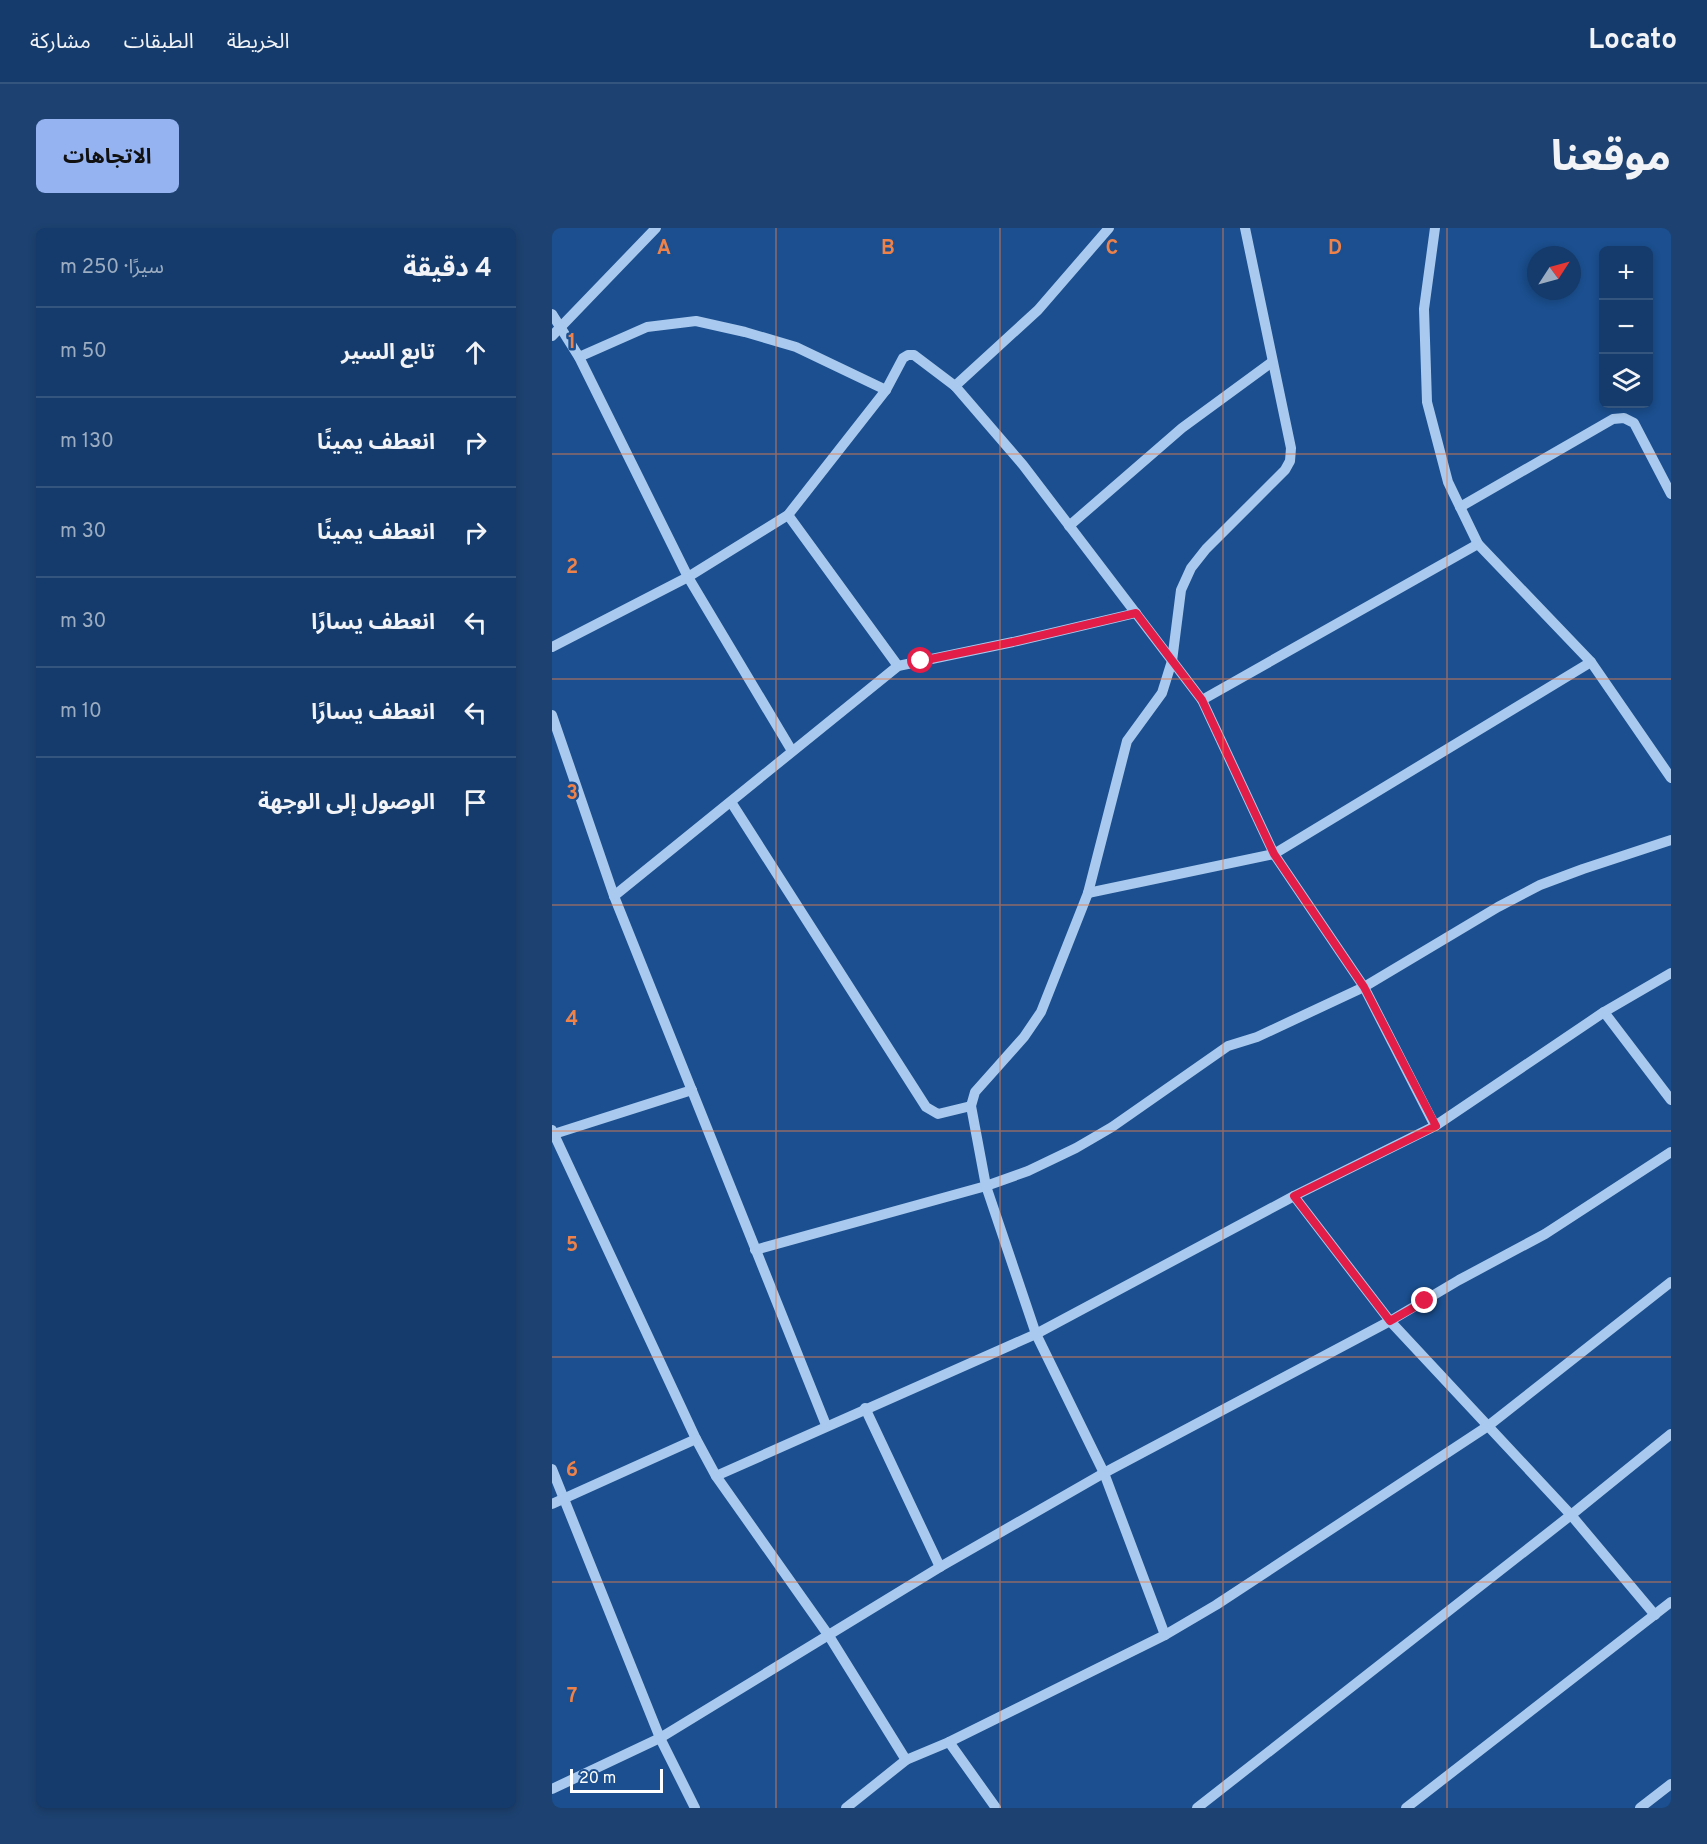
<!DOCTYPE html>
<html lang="ar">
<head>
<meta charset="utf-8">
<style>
  :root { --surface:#143b6b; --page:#1d4271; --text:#f1f3f6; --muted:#9dadc1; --line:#33557e; --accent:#95b2f1 }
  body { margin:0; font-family:Overpass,"Noto Sans Arabic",sans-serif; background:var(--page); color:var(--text); direction:rtl }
  .controls { position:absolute; right:18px; top:18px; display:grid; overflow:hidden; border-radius:9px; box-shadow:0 3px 9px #0003 }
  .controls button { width:54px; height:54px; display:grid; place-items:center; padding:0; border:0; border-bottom:2px solid var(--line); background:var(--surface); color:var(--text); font:30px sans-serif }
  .compass { position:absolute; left:975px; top:18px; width:54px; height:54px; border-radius:50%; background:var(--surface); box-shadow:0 3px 9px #0003; rotate:54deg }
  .scale { position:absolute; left:18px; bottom:15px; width:93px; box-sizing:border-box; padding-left:6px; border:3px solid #fff; border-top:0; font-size:16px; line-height:21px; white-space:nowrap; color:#fff; -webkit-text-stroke:4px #1b4f8f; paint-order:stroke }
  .stop { position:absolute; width:18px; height:18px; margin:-14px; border:4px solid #e11d48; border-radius:50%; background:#fff }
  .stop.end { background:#e11d48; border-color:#fff; box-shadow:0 2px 6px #0008 }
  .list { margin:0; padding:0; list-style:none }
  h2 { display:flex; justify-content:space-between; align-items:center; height:78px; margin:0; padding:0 24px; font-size:26px }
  h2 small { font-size:20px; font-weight:400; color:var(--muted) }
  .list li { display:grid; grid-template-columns:39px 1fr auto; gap:18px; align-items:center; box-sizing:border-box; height:90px; padding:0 24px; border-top:2px solid var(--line) }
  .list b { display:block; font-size:22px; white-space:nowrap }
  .list em { font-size:20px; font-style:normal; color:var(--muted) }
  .icon { flex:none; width:33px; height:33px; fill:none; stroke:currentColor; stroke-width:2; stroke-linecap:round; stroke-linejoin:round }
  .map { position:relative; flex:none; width:1119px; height:1580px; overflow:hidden; direction:ltr; border-radius:9px }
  header { display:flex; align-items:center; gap:36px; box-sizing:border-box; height:84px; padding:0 30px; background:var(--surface); border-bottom:2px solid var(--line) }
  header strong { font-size:28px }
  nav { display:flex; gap:33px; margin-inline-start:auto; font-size:21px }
  .intro { display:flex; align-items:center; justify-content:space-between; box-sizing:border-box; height:144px; padding:0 36px }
  h1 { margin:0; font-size:42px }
  .button { padding:15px 27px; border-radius:9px; background:var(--accent); color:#111; font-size:21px; font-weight:700 }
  main { display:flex; gap:36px; padding:0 36px }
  aside { flex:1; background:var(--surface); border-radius:9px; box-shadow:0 3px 9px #0003 }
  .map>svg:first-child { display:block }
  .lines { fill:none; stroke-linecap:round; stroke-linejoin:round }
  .minor { stroke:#a9c9ee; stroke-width:10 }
  .route { stroke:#e11d48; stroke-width:8 }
  .grid { fill:none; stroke:#ee8249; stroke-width:1.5; stroke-opacity:0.55 }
  .grid-label { font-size:20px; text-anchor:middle; font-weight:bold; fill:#ee8249; stroke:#1b4f8f; stroke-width:5; stroke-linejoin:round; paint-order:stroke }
</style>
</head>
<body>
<header>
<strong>Locato</strong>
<nav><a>الخريطة</a><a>الطبقات</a><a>مشاركة</a></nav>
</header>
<div class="intro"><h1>موقعنا</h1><a class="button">الاتجاهات</a></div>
<main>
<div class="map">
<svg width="1119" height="1580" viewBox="0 0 1119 1580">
  <rect width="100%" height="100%" fill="#1b4f8f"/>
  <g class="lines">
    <g class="minor">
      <polyline points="883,0 872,81 875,174 896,254 926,316 1039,434 1119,550"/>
      <polyline points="0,86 27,129 136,349 240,523"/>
      <polyline points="0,108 104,0"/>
      <polyline points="27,129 95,99 144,93 193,104 244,119 334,162"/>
      <polyline points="403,158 486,82 557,0"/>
      <polyline points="908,279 1061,191 1072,190 1082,195 1119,266"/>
      <polyline points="236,287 346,438"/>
      <polyline points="517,298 630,200 720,134"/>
      <polyline points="0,419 136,349 236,287 334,162 351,130 356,127 362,127 403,158 471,237 650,472 722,626 812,759 883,898"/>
      <polyline points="650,472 926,316"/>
      <polyline points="0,487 62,668 274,1197"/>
      <polyline points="179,574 374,879 386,886 419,878"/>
      <polyline points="536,665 722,626 1039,434"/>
      <polyline points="62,668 346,438 461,414 584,385"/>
      <polyline points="1052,784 1119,872"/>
      <polyline points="0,902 144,1211 164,1248 277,1408 354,1532"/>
      <polyline points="2,906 140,862"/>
      <polyline points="742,968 838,1093 1019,1287 1103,1387"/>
      <polyline points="203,1022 434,958 476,943 524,920 560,899 676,818 705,809 812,759 946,679 988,657 1031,641 1119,612"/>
      <polyline points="313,1180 388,1339"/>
      <polyline points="0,1241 108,1510 143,1580"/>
      <polyline points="164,1248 484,1106 742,968 883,898 1052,784 1119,745"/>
      <polyline points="0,1276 144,1211"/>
      <polyline points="613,1407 552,1245 484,1106 434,958 419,878 423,864 472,809 489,784 536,665 575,513 610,465 620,433 629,362 639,340 654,321 733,242 738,233 739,220 693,0"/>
      <polyline points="397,1514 444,1580"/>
      <polyline points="0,1561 108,1510 388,1339 552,1245 838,1093 907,1052 993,1006 1119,924"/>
      <polyline points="294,1580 354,1532 397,1514 613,1407 664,1377 936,1198 1119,1054"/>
      <polyline points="645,1580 1019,1287 1119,1206"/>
      <polyline points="854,1580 1119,1374"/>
      <polyline points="1088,1580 1119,1556"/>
    </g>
  </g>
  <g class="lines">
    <polyline class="route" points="369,433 461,414 584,385 650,472 722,626 812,759 884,898 742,968 838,1093 873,1073"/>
  </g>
  <path class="grid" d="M224,0V1580M448,0V1580M671,0V1580M895,0V1580M0,226H1119M0,451H1119M0,677H1119M0,903H1119M0,1129H1119M0,1354H1119"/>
  <g class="grid-label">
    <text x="112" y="26">A</text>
    <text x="336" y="26">B</text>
    <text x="560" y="26">C</text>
    <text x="783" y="26">D</text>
    <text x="20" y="120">1</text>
    <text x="20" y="345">2</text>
    <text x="20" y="571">3</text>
    <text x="20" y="797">4</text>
    <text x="20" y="1023">5</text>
    <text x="20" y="1248">6</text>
    <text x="20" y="1474">7</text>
  </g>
</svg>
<div class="controls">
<button>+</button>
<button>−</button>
<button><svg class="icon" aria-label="layers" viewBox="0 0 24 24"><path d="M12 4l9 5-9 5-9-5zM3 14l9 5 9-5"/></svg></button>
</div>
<svg class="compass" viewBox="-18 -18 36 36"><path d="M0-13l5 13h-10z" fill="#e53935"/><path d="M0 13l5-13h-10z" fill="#9dadc1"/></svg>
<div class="scale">20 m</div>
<div class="stop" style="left:369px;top:433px"></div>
<div class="stop end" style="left:873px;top:1073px"></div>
</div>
<aside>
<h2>4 دقيقة<small>سيرًا · 250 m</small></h2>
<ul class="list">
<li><svg class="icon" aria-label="ahead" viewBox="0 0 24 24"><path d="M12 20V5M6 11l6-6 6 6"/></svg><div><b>تابع السير</b></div><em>50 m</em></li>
<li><svg class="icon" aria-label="right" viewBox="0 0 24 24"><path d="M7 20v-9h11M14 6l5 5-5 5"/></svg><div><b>انعطف يمينًا</b></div><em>130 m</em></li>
<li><svg class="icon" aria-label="right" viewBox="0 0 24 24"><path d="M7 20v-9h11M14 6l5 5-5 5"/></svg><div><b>انعطف يمينًا</b></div><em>30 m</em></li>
<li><svg class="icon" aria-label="left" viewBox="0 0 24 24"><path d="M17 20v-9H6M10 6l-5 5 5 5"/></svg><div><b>انعطف يسارًا</b></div><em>30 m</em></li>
<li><svg class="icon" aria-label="left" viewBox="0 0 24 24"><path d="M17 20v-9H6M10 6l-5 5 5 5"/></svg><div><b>انعطف يسارًا</b></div><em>10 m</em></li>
<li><svg class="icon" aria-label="arrive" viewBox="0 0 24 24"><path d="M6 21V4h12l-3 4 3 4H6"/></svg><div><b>الوصول إلى الوجهة</b></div></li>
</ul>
</aside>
</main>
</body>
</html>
